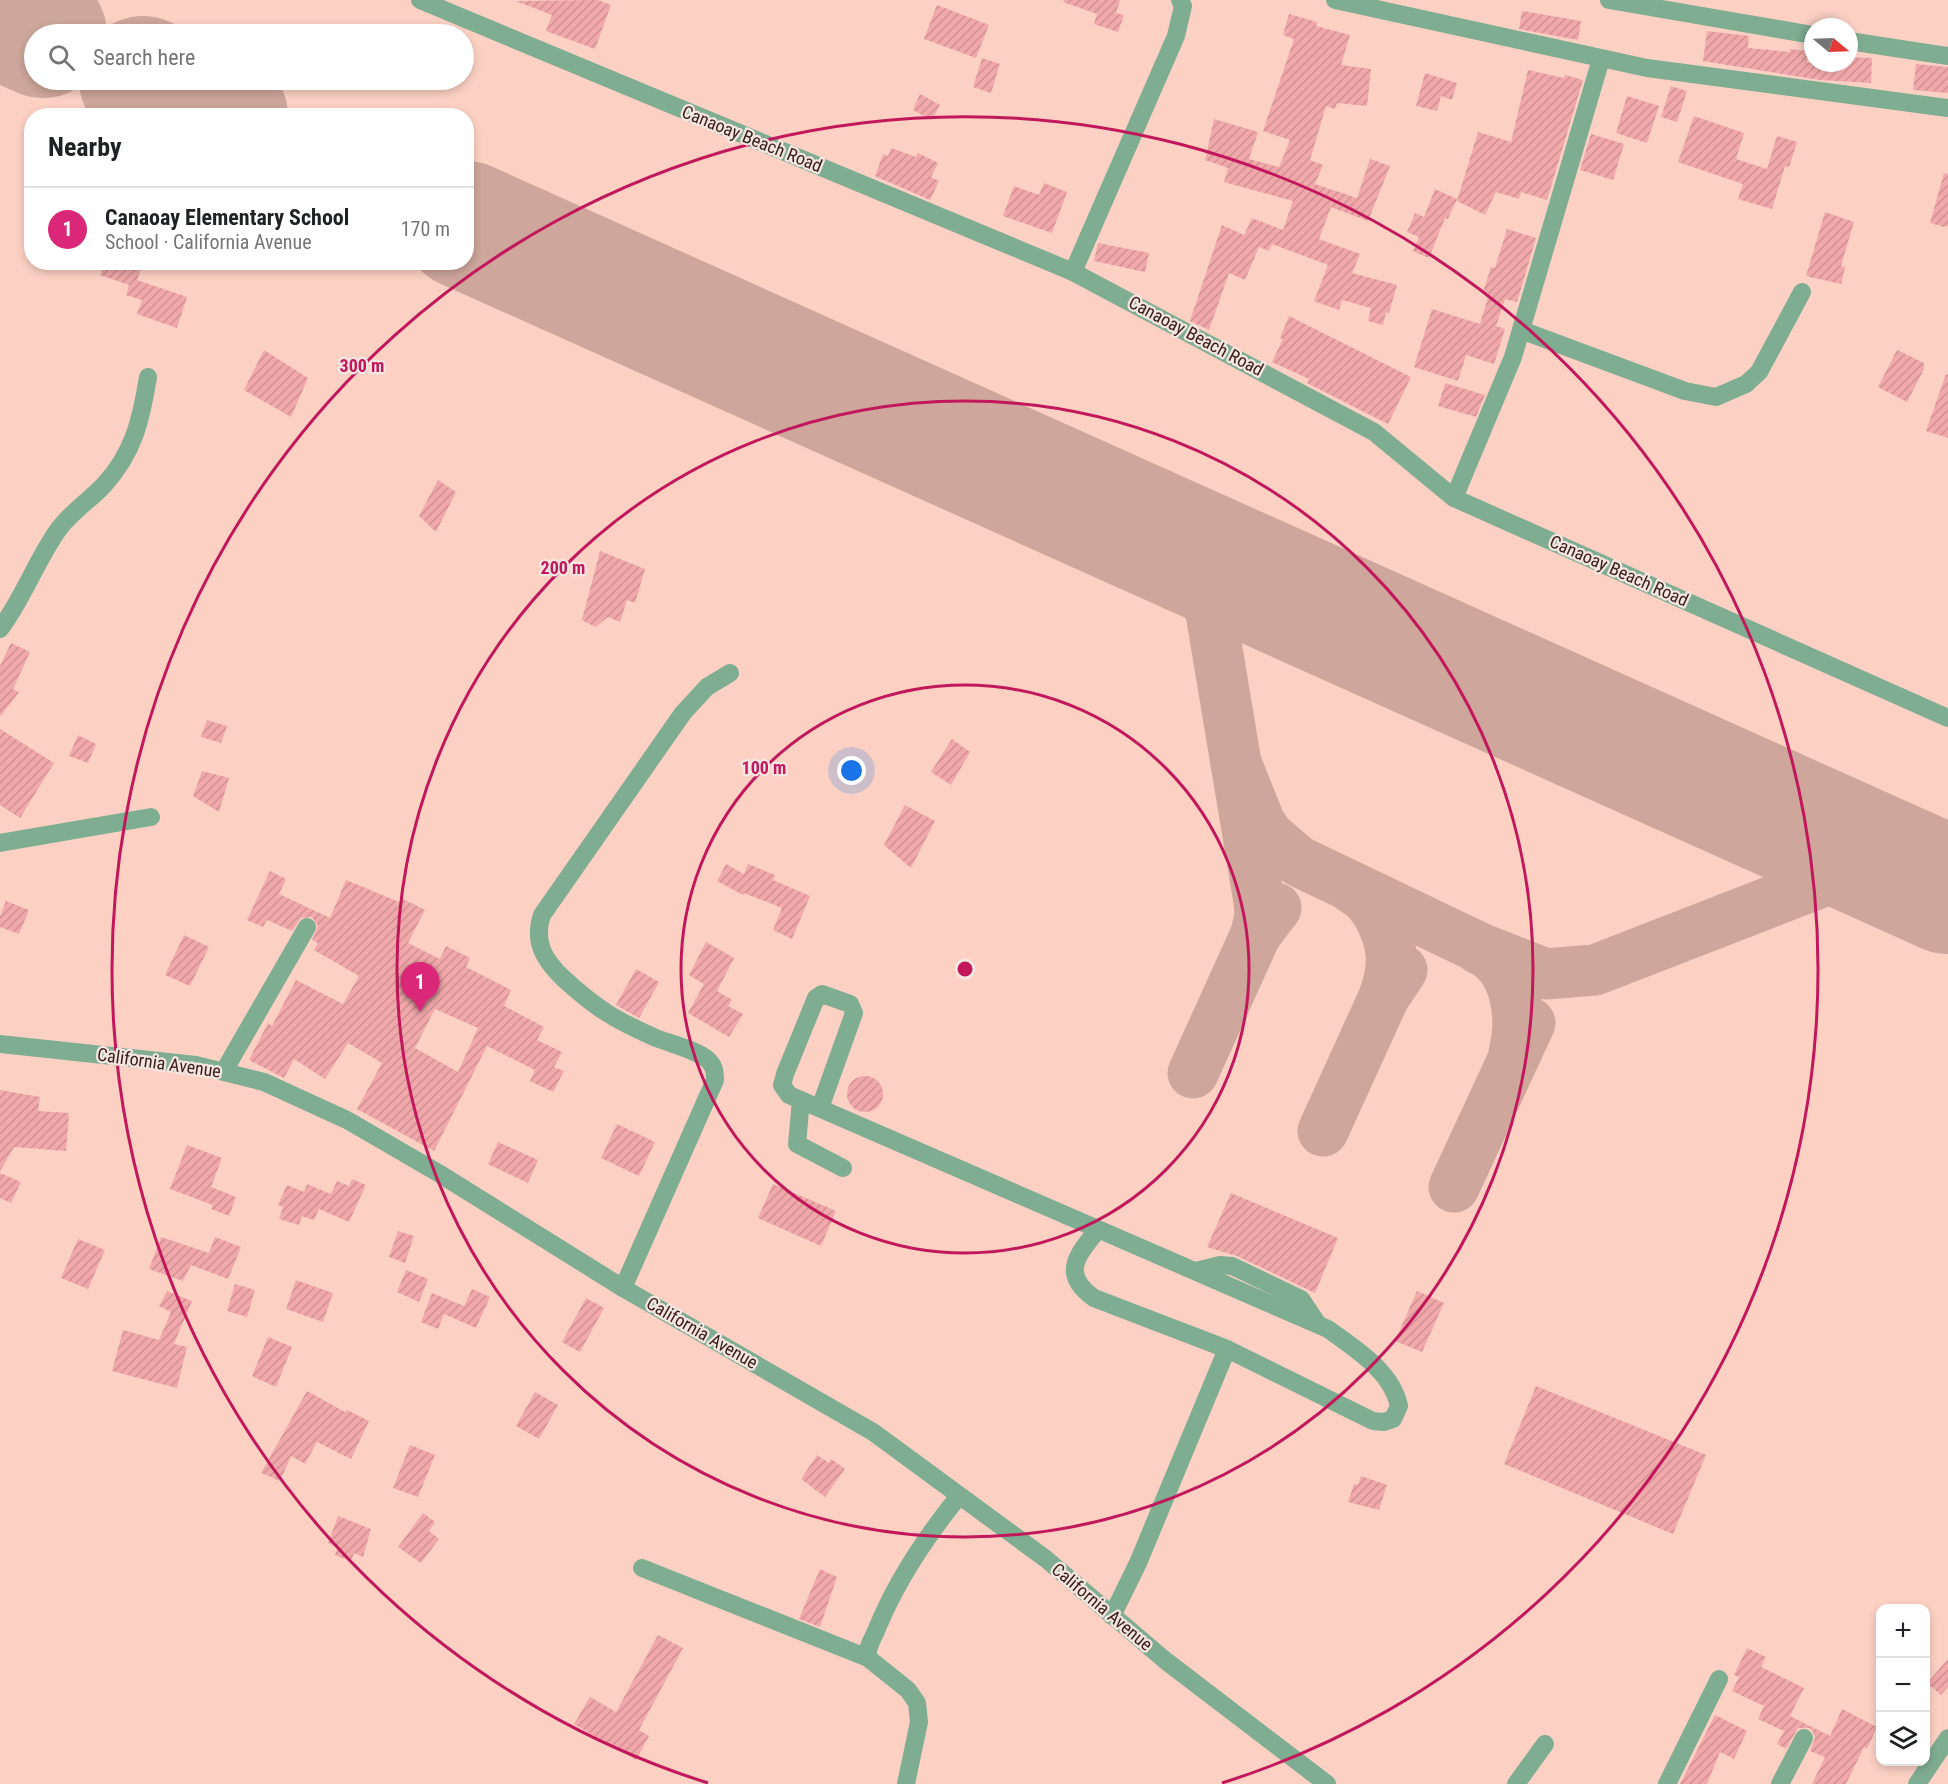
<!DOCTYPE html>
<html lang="en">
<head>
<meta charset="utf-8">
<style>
  :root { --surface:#fff; --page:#f6f6f6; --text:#202124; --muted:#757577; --line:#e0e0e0; --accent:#db2777 }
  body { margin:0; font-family:"Roboto Condensed",sans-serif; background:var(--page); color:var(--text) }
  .controls { position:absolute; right:18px; bottom:18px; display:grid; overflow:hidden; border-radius:12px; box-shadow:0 3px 9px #0003 }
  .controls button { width:54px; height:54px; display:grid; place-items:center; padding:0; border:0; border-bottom:2px solid var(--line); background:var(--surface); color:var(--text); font:30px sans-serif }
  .compass { position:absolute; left:1804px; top:18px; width:54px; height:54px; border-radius:50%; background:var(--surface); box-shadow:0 3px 9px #0003; rotate:109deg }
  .you { position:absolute; left:852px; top:771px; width:21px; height:21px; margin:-15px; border:4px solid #fff; border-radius:50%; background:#1a73e8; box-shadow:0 0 0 9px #1a73e833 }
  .badge { display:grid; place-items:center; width:39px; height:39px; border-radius:50%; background:var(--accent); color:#fff; font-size:20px; font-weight:700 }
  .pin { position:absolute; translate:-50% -50px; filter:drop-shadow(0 2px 3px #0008) }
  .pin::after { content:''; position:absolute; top:32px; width:21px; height:18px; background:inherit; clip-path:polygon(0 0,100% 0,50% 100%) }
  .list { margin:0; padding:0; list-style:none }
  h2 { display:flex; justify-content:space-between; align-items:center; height:78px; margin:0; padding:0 24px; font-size:26px }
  h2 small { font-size:20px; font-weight:400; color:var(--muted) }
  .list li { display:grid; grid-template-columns:39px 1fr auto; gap:18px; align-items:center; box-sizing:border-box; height:84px; padding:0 24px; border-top:2px solid var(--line) }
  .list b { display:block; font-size:22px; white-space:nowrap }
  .list p { margin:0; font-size:20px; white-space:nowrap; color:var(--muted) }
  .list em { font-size:20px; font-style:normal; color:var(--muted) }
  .icon { flex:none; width:33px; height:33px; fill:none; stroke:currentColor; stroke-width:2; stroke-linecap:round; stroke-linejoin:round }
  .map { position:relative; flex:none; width:1948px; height:1784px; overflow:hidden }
  .search { position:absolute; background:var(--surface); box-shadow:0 3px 9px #0003; left:24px; top:24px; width:450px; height:66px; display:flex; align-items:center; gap:15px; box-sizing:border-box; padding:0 21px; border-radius:33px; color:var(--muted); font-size:22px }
  .panel { position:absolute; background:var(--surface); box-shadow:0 3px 9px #0003; left:24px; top:108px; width:450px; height:162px; border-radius:24px }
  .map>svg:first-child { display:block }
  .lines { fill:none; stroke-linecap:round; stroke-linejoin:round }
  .taxiway { stroke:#cea69b; stroke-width:51 }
  .runway { stroke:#cea69b; stroke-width:128 }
  .building { fill:url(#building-hatch); fill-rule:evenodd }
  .minor { stroke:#7fad91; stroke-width:18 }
  .ring { fill:none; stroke:#c2185b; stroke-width:3 }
  .labels { text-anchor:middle; stroke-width:4.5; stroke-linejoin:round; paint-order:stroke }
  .street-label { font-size:18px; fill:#361d15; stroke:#f5e6e2 }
  .centre { fill:#c2185b; stroke:#f5e6e2; stroke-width:3 }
  .ring-label { font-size:18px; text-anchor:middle; font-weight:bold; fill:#c2185b; stroke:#f5e6e2; stroke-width:4.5; stroke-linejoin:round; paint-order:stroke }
</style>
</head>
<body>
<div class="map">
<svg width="1948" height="1784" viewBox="0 0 1948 1784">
  <defs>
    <pattern id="building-hatch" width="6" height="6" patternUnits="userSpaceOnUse" patternTransform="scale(1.5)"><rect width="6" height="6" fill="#f1a8aa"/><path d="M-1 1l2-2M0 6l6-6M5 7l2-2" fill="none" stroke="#cf9091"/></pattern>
  </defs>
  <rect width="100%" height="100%" fill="#fcd1c4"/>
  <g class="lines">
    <g class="taxiway">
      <polyline points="1158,535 1191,564 1211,613 1259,901 1260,915 1256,934"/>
      <path d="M1211,613C1214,570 1236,575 1269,585"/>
      <polyline points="1236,763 1260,823 1269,836 1298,861 1482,949 1546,974 1595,970 1842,874 1880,868 1943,888"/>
      <polyline points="1798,823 1823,836 1838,848 1839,863 1824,880"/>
      <path d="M1353,889C1377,900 1393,940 1391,965C1391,976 1387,987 1384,997"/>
      <path d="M1479,949C1517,965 1523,1018 1514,1053"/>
      <polyline points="1193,1073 1256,934 1276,908"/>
      <polyline points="1323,1131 1384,997 1402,970"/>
      <polyline points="1454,1187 1530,1023"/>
    </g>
    <g class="runway">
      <polyline points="0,15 43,34"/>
      <polyline points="143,80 224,116"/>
      <polyline points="466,225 1948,890"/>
    </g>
  </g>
  <g class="building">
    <polygon points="598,0 611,5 595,49 546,31 552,15 516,1"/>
    <polygon points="1064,0 1120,0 1116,13 1124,15 1118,32 1094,24 1097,14 1063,2"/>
    <polygon points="937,5 989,25 976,58 924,39"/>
    <polygon points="1522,11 1581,21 1578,40 1519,29"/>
    <polygon points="1289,14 1317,22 1316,26 1350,35 1341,65 1371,69 1367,106 1337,103 1335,109 1326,106 1310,160 1323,165 1315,184 1357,198 1370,159 1390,166 1368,221 1331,207 1319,239 1360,254 1352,273 1397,285 1389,313 1386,312 1383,325 1368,321 1371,308 1342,300 1339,310 1314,301 1328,265 1272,244 1269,251 1259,247 1245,280 1229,273 1209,330 1190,321 1222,225 1244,235 1252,218 1283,230 1293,201 1224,182 1228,168 1205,160 1214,119 1258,132 1249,159 1279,167 1290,140 1263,131 1294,39 1283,35"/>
    <polygon points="1707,31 1749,36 1748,48 1790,52 1790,49 1808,51 1807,63 1849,63 1849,57 1872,58 1871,83 1820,80 1703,61"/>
    <polygon points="982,58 1000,64 991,93 973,87"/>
    <polygon points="1916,64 1948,67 1948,93 1913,90"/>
    <polygon points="1528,70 1564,78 1565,75 1583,80 1547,200 1521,192 1519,199 1496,192 1485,215 1457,201 1478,132 1511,142"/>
    <polygon points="1425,73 1457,83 1452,100 1441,96 1437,111 1416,106"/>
    <polygon points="1671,86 1687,91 1677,122 1661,117"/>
    <polygon points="920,94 940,105 932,120 913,110"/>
    <polygon points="1627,96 1659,106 1647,143 1616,133"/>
    <polygon points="1694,116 1744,133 1736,159 1767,169 1777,136 1797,142 1789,167 1785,166 1772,209 1738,199 1743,184 1678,162"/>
    <polygon points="1591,134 1624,144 1613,180 1580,170"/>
    <polygon points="891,148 916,157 918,153 938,163 931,177 939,181 930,200 875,176 883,154 888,156"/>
    <polygon points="1944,173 1948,174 1948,226 1944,227 1930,223"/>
    <polygon points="1044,183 1067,192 1052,233 1003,216 1014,186 1039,195"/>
    <polygon points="1435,189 1457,199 1448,219 1445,218 1429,258 1413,251 1419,237 1407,232 1415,213 1424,217"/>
    <polygon points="1825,212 1854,222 1841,266 1845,267 1841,284 1806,276"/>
    <polygon points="1507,229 1536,238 1517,302 1505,299 1496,326 1505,329 1494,364 1466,355 1458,381 1414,367 1432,309 1480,324 1489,294 1483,292 1491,267 1495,268"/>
    <polygon points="1098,243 1149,253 1145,272 1094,261"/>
    <polygon points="105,262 144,262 137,280 187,297 177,328 137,314 142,300 126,295 129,285 100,275"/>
    <polygon points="1289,316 1411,377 1388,424 1307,383 1309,379 1272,362 1283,339 1280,338"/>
    <polygon points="264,350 308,378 291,417 244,390"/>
    <polygon points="1897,350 1924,363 1924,369 1907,402 1878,387"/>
    <polygon points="1946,374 1948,375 1948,438 1926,431"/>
    <polygon points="1445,383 1485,395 1476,417 1438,406"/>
    <polygon points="438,480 456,492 436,532 419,516"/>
    <polygon points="600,551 645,569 635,603 627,600 620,622 608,617 595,627 582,620"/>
    <polygon points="11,643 30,652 13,689 19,692 0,717 0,666"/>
    <polygon points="207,720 227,726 221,743 201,737"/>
    <polygon points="0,729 54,763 20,818 0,805"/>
    <polygon points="78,735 96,744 88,763 69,756"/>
    <polygon points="952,739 970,752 951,785 931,772"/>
    <polygon points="202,771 229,778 219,812 193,796"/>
    <polygon points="905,805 935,821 911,868 884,845"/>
    <polygon points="726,864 744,874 748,864 775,875 773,880 810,896 792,939 773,930 782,908 744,893 743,895 717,881"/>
    <path d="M270,871L286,879L279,894L330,918L346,880L399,902L401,898L425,910L408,943L440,959L446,946L470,958L466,967L511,990L504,1006L544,1027L537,1040L562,1052L554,1067L564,1071L553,1092L530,1081L535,1070L487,1046L434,1151L357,1109L382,1063L348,1043L325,1079L294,1059L284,1078L249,1060L268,1023L272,1026L296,980L343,1004L359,976L314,950L318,943L312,940L318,926L312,917L301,918L292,931L267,920L263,927L247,920ZM435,1009L478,1028L458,1072L415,1048Z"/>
    <polygon points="6,901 29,910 19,934 0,927 0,916"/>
    <polygon points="184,935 209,947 190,986 165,975"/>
    <polygon points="706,942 734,958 717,991 732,1000 728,1006 743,1014 729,1037 688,1013 704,984 689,975"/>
    <polygon points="636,969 659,982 639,1018 616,1005"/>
    <circle cx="865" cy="1094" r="18"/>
    <polygon points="0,1090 40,1097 38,1111 69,1113 66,1151 14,1147 0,1171"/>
    <polygon points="617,1124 655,1142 639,1176 601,1158"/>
    <polygon points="498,1142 538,1160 528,1183 488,1164"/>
    <polygon points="187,1145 222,1158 211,1187 236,1197 229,1216 211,1209 213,1205 170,1189"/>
    <polygon points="0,1173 21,1182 11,1203 0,1198"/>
    <polygon points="352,1179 366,1185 349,1222 319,1209 314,1220 302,1216 299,1225 279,1219 283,1207 278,1205 287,1185 304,1192 307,1184 331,1194 337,1181 349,1186"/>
    <polygon points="773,1184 836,1211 821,1246 758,1218"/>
    <polygon points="1231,1193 1338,1238 1315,1293 1237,1256 1207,1247"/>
    <polygon points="398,1231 414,1236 405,1263 389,1257"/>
    <polygon points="161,1237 209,1253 215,1237 241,1247 228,1279 191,1265 183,1281 149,1269"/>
    <polygon points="78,1239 105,1250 88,1289 61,1278"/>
    <polygon points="406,1270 428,1279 419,1302 397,1292"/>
    <polygon points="296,1280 333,1293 323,1322 286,1309"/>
    <polygon points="235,1284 255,1290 247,1317 227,1311"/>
    <polygon points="472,1289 490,1297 476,1328 444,1314 438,1329 421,1322 432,1293 464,1306"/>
    <polygon points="167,1291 192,1301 174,1344 187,1347 177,1388 112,1371 123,1330 159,1340 171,1312 159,1306"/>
    <polygon points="1417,1291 1444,1303 1422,1352 1395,1341"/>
    <polygon points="586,1298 604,1308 580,1352 562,1342"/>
    <polygon points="268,1337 292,1347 276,1387 252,1376"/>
    <polygon points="1536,1386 1706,1455 1673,1534 1504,1464"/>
    <polygon points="307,1391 345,1412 347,1410 369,1421 351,1459 317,1442 305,1464 291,1456 280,1481 261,1473"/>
    <polygon points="535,1392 558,1405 539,1439 516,1426"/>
    <polygon points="410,1445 435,1455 418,1497 393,1488"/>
    <polygon points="817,1455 829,1463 831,1459 845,1469 825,1497 801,1479"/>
    <polygon points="1361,1476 1387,1485 1379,1510 1348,1502 1354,1484 1358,1485"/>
    <polygon points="423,1513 435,1522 429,1531 439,1539 421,1563 398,1547"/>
    <polygon points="338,1516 371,1529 363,1557 354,1553 351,1561 335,1555 338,1547 328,1543"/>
    <polygon points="820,1569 837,1577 820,1627 799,1619"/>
    <polygon points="658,1635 683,1648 639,1730 649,1736 636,1760 574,1724 590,1697 616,1712"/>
    <polygon points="1747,1648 1766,1657 1761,1667 1804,1688 1790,1716 1830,1736 1842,1709 1877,1727 1867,1749 1864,1747 1846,1784 1812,1784 1825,1757 1810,1751 1815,1738 1813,1732 1809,1728 1798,1728 1786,1749 1777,1744 1784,1731 1758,1719 1764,1706 1732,1691 1739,1677 1734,1675"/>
    <polygon points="1948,1659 1948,1687 1941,1695 1927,1683"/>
    <polygon points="1715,1715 1747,1731 1734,1759 1720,1752 1707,1784 1680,1784"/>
  </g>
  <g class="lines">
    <g class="minor">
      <polyline points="420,0 1073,272 1374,432 1454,498 1948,718"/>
      <polyline points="1335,0 1647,68 1948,108"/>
      <polyline points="1609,0 1813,35"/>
      <polyline points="1849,41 1948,56"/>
      <polyline points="1073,272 1176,36 1183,6 1180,0"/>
      <polyline points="1521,330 1685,391 1716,397 1746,384 1759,372 1802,292"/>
      <polyline points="1454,498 1513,357 1601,59"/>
      <path d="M0,629C23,599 36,561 58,530C72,511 89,501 104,485C134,452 141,420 148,377"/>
      <polyline points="0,843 151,817"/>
      <polyline points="0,1044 196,1065 264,1082 347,1120 440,1174 623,1288 873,1432 1046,1559 1166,1661 1327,1784"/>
      <polyline points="224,1071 307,927"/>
      <polyline points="801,1100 797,1144 843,1168"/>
      <path d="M820,1108L854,1013L850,1004L822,994L816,998L785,1074L782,1085L789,1095L1328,1329C1355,1349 1392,1371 1399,1406L1393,1419L1384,1422L1373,1421L1227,1349L1094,1298C1061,1275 1076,1255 1098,1230"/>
      <polyline points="1196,1271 1220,1265 1232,1266 1301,1299 1317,1323"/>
      <path d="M623,1288L715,1080C715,1071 714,1065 707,1059C694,1049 671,1044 656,1038C615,1020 597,1009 564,979C544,960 533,942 542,915L683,713L707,687L730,673"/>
      <polyline points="642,1568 868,1658 908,1690 917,1703 919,1722 906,1784"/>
      <polyline points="1112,1616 1138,1563 1227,1349"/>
      <path d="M868,1658C866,1649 872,1640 876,1631C896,1581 925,1538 959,1496"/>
      <polyline points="1516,1784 1545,1744"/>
      <polyline points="1667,1784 1719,1679"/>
      <polyline points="1780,1784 1804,1738"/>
      <polyline points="1917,1784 1948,1738"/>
    </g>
  </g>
  <g class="ring">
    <circle cx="965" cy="969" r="284"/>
    <circle cx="965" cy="969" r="568"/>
    <path d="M708 1783A853 853 0 1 1 1222 1783"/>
  </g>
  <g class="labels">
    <g class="street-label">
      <text transform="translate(752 139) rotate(22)" y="6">Canaoay Beach Road</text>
      <text transform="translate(1196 336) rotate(28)" y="6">Canaoay Beach Road</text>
      <text transform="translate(1619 571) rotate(24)" y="6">Canaoay Beach Road</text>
      <text transform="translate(159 1063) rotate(8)" y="6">California Avenue</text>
      <text transform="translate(702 1333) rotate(30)" y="6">California Avenue</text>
      <text transform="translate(1102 1607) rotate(40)" y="6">California Avenue</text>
    </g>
  </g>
  <circle cx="965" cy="969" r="9" class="centre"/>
  <g class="ring-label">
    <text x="362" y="372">300 m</text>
    <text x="563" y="574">200 m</text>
    <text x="764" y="774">100 m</text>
  </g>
</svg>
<div class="controls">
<button>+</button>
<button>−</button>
<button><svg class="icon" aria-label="layers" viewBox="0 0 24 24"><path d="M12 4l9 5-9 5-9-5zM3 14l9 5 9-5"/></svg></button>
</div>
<svg class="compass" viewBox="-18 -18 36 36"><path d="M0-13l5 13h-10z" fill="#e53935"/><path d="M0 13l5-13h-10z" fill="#757577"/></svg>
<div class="you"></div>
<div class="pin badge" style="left:420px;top:1012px">1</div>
<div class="search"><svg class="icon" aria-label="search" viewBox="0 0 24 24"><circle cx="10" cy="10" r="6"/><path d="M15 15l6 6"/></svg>Search here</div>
<section class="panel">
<h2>Nearby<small></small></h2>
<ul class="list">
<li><span class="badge">1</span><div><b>Canaoay Elementary School</b><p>School · California Avenue</p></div><em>170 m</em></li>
</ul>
</section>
</div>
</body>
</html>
